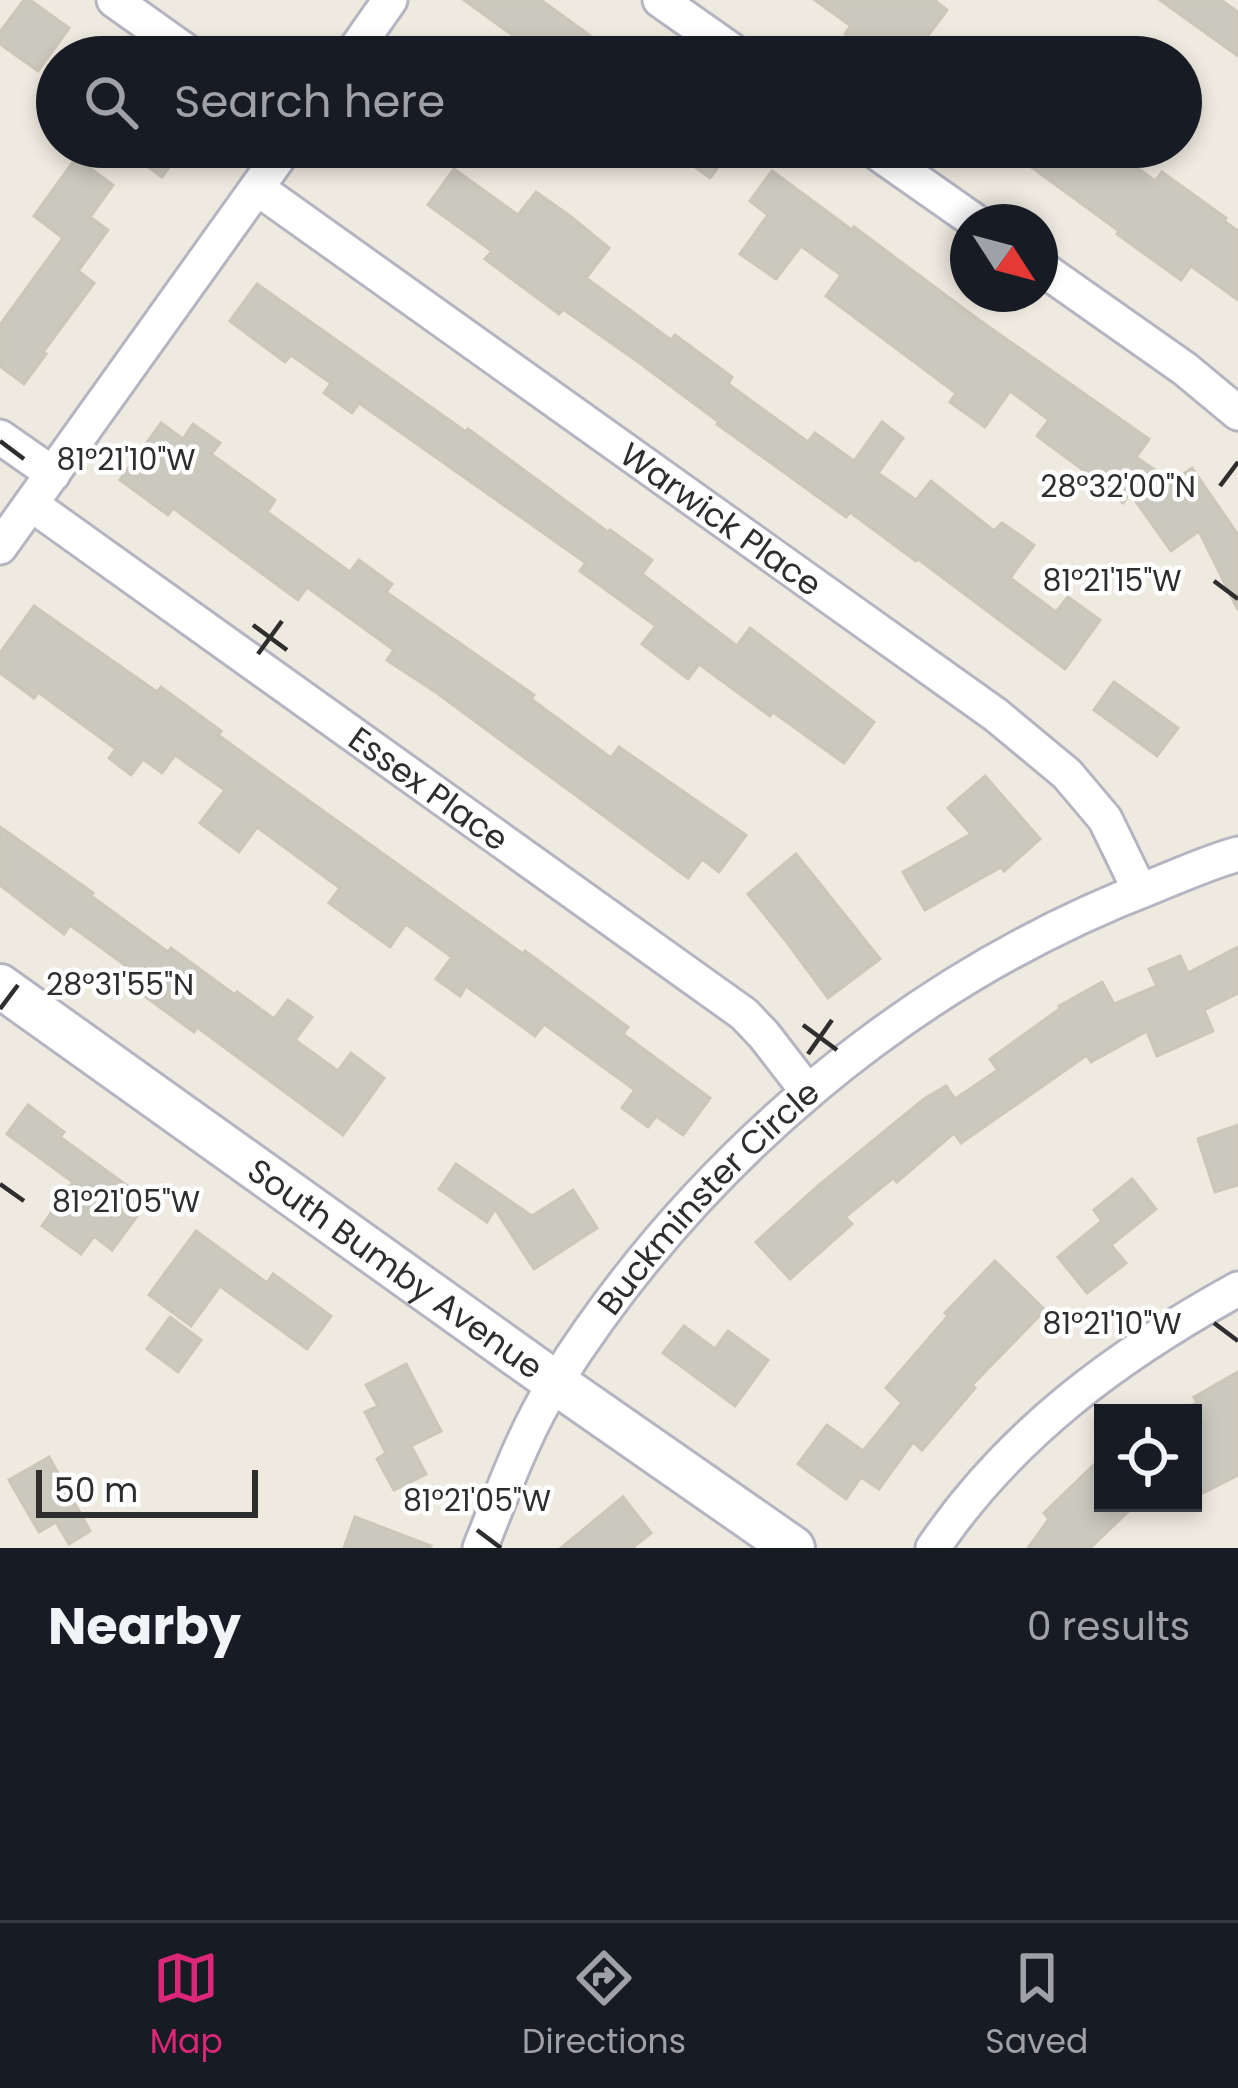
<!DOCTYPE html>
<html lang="en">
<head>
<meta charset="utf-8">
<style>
  :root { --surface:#171b24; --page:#242831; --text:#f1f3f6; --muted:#9ea1a6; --line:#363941; --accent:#db2777 }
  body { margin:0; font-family:Poppins,sans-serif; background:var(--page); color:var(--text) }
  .controls { position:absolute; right:36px; bottom:36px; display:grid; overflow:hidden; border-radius:0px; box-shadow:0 6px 18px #0003 }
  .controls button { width:108px; height:108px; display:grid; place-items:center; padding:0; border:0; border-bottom:3px solid var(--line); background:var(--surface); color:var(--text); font:60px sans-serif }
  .compass { position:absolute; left:950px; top:204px; width:108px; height:108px; border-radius:50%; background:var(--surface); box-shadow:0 6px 18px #0003; rotate:126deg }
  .scale { position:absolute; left:36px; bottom:30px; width:222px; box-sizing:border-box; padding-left:12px; border:6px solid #2e2e2e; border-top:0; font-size:33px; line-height:42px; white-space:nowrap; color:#2e2e2e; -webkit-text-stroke:9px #fff; paint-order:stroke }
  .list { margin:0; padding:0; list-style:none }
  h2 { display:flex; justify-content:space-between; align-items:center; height:156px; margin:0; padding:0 48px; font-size:51px }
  h2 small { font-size:39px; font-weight:400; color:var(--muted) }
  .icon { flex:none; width:66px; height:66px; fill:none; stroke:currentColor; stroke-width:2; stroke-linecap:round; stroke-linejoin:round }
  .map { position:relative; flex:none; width:1238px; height:1548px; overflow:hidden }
  .search { position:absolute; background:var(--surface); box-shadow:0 6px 18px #0003; left:36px; right:36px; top:36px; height:132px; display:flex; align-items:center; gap:30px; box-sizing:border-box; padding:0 42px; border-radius:66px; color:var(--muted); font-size:45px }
  .sheet { height:372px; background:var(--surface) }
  nav { display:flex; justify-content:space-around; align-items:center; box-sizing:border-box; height:168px; border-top:3px solid var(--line); background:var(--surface); font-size:33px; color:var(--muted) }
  nav a { display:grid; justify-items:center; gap:6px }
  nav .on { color:var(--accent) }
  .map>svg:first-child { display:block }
  .building { fill:#cbc8be; stroke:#cbc6b9; stroke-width:3 }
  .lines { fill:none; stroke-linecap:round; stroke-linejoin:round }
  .minor-casing { stroke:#b4b5c1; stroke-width:39 }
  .tertiary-casing { stroke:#b4b5c1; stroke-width:48 }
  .minor { stroke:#fff; stroke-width:33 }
  .tertiary { stroke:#fff; stroke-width:42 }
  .ticks { fill:none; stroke:#2e2e2e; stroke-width:4.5 }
  .labels { text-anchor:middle; stroke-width:9; stroke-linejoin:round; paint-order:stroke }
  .street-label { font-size:33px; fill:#2e2e2e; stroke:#fff }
  .ticks-label { font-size:30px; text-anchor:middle; fill:#2e2e2e; stroke:#fff; stroke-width:9; stroke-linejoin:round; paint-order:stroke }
</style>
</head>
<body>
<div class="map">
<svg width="1238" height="1548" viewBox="0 0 1238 1548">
  <rect width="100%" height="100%" fill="#efeae0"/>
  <g class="building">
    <polygon points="24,0 30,0 69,28 38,71 0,44 0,32"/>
    <polygon points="464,0 541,0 619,57 543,57"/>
    <polygon points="815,0 934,0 947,10 912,57 876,57 845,34 851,26"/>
    <polygon points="1160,0 1221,0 1238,12 1238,56"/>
    <polygon points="120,147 184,147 162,177"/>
    <polygon points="668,147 733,147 710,178"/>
    <polygon points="1004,147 1073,147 1096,164 1109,147 1155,181 1162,172 1226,218 1224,221 1238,231 1238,300 1191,266 1181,280 1117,234 1119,231"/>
    <polygon points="76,158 113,185 90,217 108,230 78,271 94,283 43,352 46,354 24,384 0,366 0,325 63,238 34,216"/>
    <polygon points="454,169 518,215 536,192 570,216 609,248 586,278 671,340 675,335 732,377 728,384 808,442 815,433 854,461 882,422 903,438 878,473 916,500 931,481 994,531 1002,523 1034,545 1010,578 1056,612 1068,597 1100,620 1065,669 918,559 916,561 850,512 846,517 717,424 719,422 637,361 563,309 559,314 485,259 492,251 428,205"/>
    <polygon points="772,171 852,230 854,227 979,320 1149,439 1136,457 1172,482 1192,468 1238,535 1238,610 1199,531 1171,551 1130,493 1123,503 1096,483 1098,481 1037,436 1049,420 1010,391 985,427 950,402 956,393 826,296 841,275 801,246 776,279 740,254 768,215 750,201"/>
    <polygon points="257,284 466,432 468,429 608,532 610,530 652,560 642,574 737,646 750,628 874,722 844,763 773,712 770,716 699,664 688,679 642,644 656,626 580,571 586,563 359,403 352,413 324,393 331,383 291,355 285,362 230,321"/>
    <polygon points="161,423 183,439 193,424 220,443 211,454 275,500 267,512 350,572 359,560 392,584 386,592 534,695 531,699 611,758 619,747 746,835 719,872 702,859 688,878 437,693 387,660 394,650 307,587 298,600 173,508 168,515 120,480"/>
    <polygon points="34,606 157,692 161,687 221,731 218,735 305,798 523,954 525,951 628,1027 623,1034 710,1098 683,1135 656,1116 648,1127 622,1108 635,1090 544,1024 535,1036 466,986 460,996 436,979 452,957 406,924 390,947 329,903 340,888 257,827 239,852 200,823 225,790 175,755 162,773 143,759 131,775 109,758 116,749 38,692 34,698 0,673 0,653"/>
    <polygon points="1114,682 1178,728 1157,756 1094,710"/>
    <polygon points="985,776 1040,839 1004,871 1001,867 925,910 903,872 971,834 948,808"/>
    <polygon points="0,827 93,893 91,896 168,952 171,948 235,995 237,992 274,1019 288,1000 312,1017 295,1040 338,1071 351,1053 384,1078 343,1135 197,1027 194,1032 139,992 147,981 70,925 64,934 0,885"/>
    <polygon points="796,854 880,959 828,998 786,941 748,894"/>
    <polygon points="1238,947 1238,993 1204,1010 1213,1031 1157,1056 1147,1031 1091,1062 1087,1055 961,1143 954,1133 897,1182 893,1178 845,1217 852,1224 790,1279 756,1242 818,1186 924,1099 946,1086 955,1099 998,1070 990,1059 1061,1008 1059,1006 1102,982 1114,1004 1157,986 1149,969 1180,956 1188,973"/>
    <polygon points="28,1105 64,1132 60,1137 148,1201 112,1250 94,1236 81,1254 42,1226 73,1182 7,1134"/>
    <polygon points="1238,1125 1238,1185 1215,1192 1198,1139"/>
    <polygon points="456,1164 532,1216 573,1190 597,1228 534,1269 495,1209 487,1222 439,1189"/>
    <polygon points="1132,1179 1156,1209 1111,1245 1126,1263 1087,1293 1058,1257 1102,1221 1094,1210"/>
    <polygon points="196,1231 267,1283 273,1274 331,1316 307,1349 220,1286 191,1326 149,1295"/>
    <polygon points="995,1261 1045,1310 972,1385 975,1388 922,1450 913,1442 879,1489 861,1477 846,1499 798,1464 827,1425 863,1451 902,1403 886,1388 948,1316 945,1313"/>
    <polygon points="170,1317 201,1340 178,1372 147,1349"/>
    <polygon points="684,1326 715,1349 728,1331 768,1360 735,1406 663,1353"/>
    <polygon points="406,1364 441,1431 411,1446 426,1474 394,1490 377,1459 386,1453 365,1412 378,1406 366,1385"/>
    <polygon points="1238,1372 1238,1475 1193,1498 1193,1405 1197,1403 1194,1397"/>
    <polygon points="1103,1456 1103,1503 1137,1503 1090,1548 1028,1548 1049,1519 1044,1513"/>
    <polygon points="49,1457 90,1531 69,1544 56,1522 39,1532 9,1480"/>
    <polygon points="623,1497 651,1533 632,1548 561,1548"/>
    <polygon points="355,1517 431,1546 430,1548 344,1548"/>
  </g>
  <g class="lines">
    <g class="minor-casing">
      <g id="minor">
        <polyline points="114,0 194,57"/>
        <polyline points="660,0 741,57"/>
        <polyline points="350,57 390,0"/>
        <polyline points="869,147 976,222"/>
        <path id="s1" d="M257,188L996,715L1067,774L1105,819L1140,891"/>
        <polyline points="1040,267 1185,369 1238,413"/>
        <polyline points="0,437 53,474"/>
        <path id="s2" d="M31,504L744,1014L764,1035L808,1092"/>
        <polyline points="0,547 286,147"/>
        <path id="s3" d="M480,1548C503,1492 523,1434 555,1383C695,1161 908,980 1153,886C1181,875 1209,862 1238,854"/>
        <path d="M933,1548C1011,1433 1118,1355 1238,1289"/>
      </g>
    </g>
    <g class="tertiary-casing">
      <g id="tertiary">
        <path id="s4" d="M0,986L556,1383L793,1548"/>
      </g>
    </g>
    <use href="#minor" class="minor"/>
    <use href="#tertiary" class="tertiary"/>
  </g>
  <path class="ticks" d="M0,441L24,459M1220,486L1238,462M1214,581L1238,599M253,625L287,650M258,654L282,621M0,1009L18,985M803,1025L837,1050M808,1054L832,1020M0,1184L24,1201M1214,1323L1238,1341M477,1530L501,1548"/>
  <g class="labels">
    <g class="street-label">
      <text dy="12" stroke="none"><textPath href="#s1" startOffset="570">Warwick Place</textPath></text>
      <text dy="12" stroke="none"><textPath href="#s2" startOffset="489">Essex Place</textPath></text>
      <text dy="12" stroke="none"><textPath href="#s3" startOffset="423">Buckminster Circle</textPath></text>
      <text dy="12" stroke="none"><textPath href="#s4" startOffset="486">South Bumby Avenue</textPath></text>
    </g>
  </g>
  <g class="ticks-label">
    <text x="126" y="470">81°21'10"W</text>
    <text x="1118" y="497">28°32'00"N</text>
    <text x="1112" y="591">81°21'15"W</text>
    <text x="120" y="995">28°31'55"N</text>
    <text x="126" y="1212">81°21'05"W</text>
    <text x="1112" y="1334">81°21'10"W</text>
    <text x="477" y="1511">81°21'05"W</text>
  </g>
</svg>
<div class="controls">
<button><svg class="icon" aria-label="locate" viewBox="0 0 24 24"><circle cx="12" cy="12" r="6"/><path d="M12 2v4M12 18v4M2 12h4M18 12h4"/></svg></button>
</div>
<svg class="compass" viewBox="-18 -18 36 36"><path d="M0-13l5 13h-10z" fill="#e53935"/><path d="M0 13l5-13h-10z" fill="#9ea1a6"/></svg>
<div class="scale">50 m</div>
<div class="search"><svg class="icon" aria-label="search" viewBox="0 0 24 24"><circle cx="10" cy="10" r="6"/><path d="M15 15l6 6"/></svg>Search here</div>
</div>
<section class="sheet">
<h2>Nearby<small>0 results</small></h2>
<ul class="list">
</ul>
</section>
<nav>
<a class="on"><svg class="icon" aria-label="map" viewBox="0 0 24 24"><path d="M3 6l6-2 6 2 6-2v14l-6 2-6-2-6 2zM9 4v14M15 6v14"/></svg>Map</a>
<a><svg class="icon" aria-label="directions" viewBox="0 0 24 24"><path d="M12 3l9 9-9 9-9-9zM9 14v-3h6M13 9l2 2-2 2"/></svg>Directions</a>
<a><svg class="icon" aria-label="saved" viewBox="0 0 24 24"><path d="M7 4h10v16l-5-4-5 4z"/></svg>Saved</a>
</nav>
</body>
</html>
